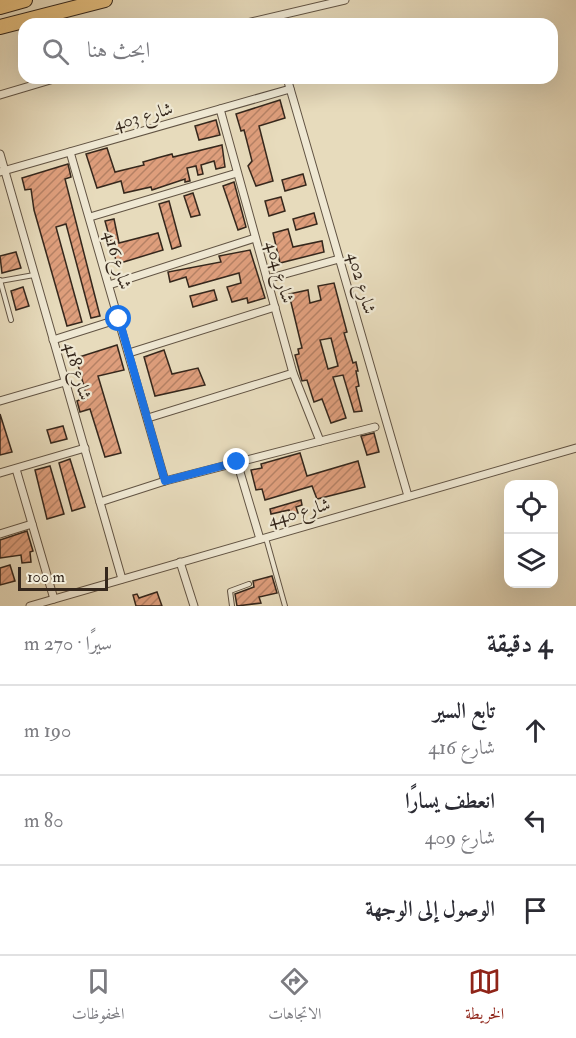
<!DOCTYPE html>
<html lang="ar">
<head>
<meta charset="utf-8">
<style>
  :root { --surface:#fff; --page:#f7f7f7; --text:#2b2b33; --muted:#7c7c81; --line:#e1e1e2; --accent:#8f2418 }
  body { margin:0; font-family:"IM FELL Double Pica",Amiri,serif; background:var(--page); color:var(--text); direction:rtl }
  .controls { position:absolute; right:18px; bottom:18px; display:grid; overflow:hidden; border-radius:12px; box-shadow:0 6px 24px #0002 }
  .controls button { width:54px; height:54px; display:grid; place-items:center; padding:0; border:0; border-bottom:2px solid var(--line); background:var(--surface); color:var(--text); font:30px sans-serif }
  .scale { position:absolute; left:18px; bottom:15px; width:90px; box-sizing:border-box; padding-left:6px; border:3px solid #35271c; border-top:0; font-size:16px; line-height:21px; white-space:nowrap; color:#35271c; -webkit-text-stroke:4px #efe8d3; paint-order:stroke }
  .stop { position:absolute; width:18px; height:18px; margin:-14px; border:4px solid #1a73e8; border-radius:50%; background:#fff }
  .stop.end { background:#1a73e8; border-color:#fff; box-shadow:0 2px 6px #0008 }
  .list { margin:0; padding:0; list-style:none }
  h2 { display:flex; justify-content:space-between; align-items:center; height:78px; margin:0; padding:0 24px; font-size:26px }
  h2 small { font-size:20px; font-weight:400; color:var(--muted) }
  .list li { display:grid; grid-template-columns:39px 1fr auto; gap:18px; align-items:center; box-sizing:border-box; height:90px; padding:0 24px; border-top:2px solid var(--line) }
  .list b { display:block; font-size:22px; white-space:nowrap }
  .list p { margin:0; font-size:20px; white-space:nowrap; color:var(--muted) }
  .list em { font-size:20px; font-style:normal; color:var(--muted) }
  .icon { flex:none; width:33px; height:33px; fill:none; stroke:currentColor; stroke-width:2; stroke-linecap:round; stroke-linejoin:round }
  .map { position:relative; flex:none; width:576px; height:606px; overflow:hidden; direction:ltr }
  .search { position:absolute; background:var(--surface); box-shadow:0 6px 24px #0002; left:18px; right:18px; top:18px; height:66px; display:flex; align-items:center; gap:15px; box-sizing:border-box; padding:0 21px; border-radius:18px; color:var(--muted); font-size:22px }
  .sheet { height:348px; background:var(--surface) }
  nav { display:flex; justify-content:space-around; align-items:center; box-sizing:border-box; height:84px; border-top:2px solid var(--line); background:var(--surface); font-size:16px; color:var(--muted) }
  nav a { display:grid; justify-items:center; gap:3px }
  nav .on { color:var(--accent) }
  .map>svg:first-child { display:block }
  .building { fill:url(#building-hatch); stroke:#35271c; stroke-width:1.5; fill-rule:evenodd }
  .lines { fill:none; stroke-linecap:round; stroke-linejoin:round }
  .lane-casing { stroke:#625444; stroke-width:6 }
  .street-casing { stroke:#625444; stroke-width:9 }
  .highway-casing { stroke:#35271c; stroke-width:16 }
  .lane { stroke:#efe8d3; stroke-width:4 }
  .street { stroke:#efe8d3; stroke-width:7 }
  .highway { stroke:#e4be7e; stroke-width:14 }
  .route { stroke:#1a73e8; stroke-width:8 }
  .labels { text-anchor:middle; stroke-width:4.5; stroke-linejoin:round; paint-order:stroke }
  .street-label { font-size:18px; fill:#35271c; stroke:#efe8d3 }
</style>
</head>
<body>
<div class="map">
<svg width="576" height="606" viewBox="0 0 576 606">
  <defs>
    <pattern id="building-hatch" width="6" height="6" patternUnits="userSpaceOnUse" patternTransform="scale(1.5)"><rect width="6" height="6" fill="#de9e7c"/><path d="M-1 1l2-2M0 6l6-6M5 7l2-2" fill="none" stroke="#b58165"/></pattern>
  </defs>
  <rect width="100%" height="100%" fill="#e7dbbc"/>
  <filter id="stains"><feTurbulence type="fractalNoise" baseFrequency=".00333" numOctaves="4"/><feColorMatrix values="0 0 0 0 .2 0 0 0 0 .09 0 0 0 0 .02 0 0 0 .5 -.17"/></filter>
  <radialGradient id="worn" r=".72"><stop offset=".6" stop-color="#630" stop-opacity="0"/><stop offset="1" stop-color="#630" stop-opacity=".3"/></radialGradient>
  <g class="building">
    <polygon points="280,100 285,118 259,126 273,181 256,186 248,166 252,161 244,130 241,131 236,114"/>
    <polygon points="216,120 220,135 199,140 195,126"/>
    <polygon points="222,145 225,167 216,169 214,161 201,165 203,174 198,175 196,166 187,168 190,181 185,182 185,179 152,190 151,187 124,193 121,181 97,188 86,154 107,148 115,172 144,165 143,162 157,158 172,154 173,157"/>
    <polygon points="68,164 71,177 65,179 100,316 91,318 66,224 56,227 82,322 67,326 34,210 31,189 25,190 22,178"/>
    <polygon points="303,174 306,185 285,191 282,180"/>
    <polygon points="234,182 246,227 238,230 223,186"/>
    <polygon points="193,193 200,215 191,217 184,196"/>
    <polygon points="281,197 285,211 269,216 265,201"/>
    <polygon points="169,201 181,246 172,249 159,204"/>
    <polygon points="314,213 317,224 296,230 293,219"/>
    <polygon points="114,219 119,243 158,233 163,250 117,264 105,221"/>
    <polygon points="288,229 293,247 322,241 324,252 280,263 273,233"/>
    <polygon points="250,250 265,298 248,303 247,298 232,302 227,287 241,283 239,273 189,287 186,277 170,282 168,272 221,262 219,256"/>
    <polygon points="16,252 21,268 2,273 0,256"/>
    <path d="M334,283L347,332L344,333L353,363L356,362L358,371H356L359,386L356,387L362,411L354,412L343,375L333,377L346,418L331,423L322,399L314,402L307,380L302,381L295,355L299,354L298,349L302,348L289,294L308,290L310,303L321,300L318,286ZM331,338L338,366L328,369L320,340Z"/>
    <polygon points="23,287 29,306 16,310 11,291"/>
    <polygon points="214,290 217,300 193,307 190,296"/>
    <polygon points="117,345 124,370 98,376 121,453 105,457 90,409 80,412 77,401 87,397 76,358"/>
    <polygon points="164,350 172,374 198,368 205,385 155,396 144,357"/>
    <polygon points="0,414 12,452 0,455"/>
    <polygon points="63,426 67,439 51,443 47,430"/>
    <polygon points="374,433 379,452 367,455 361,436"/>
    <polygon points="300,453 307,476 358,461 365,487 317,499 312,486 265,500 262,489 256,490 251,470 262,468 261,464"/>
    <polygon points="70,459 85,507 72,511 59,463"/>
    <polygon points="50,466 64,514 47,519 35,470"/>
    <polygon points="301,500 302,505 296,507 298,513 290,515 289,510 271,514 270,509"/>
    <polygon points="27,531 33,551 30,552 31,562 22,563 21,555 0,558 0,540"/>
    <polygon points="10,565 15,581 0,585 0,568"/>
    <polygon points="272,576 277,593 259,597 261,603 237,606 235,594 254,587 253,581"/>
    <polygon points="157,592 162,606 136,606 133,595 137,594 139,598"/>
  </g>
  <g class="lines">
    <g class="lane-casing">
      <g id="lane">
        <polyline points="0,280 11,320"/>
        <polyline points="0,281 34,275"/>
        <polyline points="266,538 285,606"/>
        <polyline points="232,606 230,591 249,584"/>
      </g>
    </g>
    <g class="street-casing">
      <g id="street">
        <polyline points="243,24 345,0"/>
        <polyline points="287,78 408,496"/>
        <polyline points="0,95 57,78"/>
        <polyline points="220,109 293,373 320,441"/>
        <polyline points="70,152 165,481"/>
        <polyline points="0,154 122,579"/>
        <polyline points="0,172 290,89"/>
        <polyline points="90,217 237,173"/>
        <polyline points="267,279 339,259"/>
        <polyline points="109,285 255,238"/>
        <polyline points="53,340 119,319"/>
        <polyline points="129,353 275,307"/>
        <polyline points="0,401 65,382"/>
        <polyline points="148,418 293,373"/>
        <polyline points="237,462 260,539"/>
        <polyline points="16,469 54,599"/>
        <polyline points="0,473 85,448"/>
        <polyline points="100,502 165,481 375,427"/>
        <polyline points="0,534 32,524"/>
        <polyline points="180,562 194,606"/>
        <polyline points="30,606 576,448"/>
      </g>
    </g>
    <g class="highway-casing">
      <g id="highway">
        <polyline points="0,7 25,0"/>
        <polyline points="0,27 105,0"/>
      </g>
    </g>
    <use href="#lane" class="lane"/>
    <use href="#street" class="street"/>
    <use href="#highway" class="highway"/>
  </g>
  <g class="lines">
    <polyline class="route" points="119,319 165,481 237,462"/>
  </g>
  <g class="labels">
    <g class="street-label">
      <text transform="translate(143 116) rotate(-16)" y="6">شارع 403</text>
      <text transform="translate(118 260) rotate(74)" y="6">شارع 416</text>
      <text transform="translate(280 272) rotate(74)" y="6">شارع 404</text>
      <text transform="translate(362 283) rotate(74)" y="6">شارع 402</text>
      <text transform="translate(78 371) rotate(74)" y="6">شارع 418</text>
      <text transform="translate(299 512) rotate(-16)" y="6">شارع 440</text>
    </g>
  </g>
  <rect width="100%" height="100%" filter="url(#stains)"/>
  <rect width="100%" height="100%" fill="url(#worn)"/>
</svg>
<div class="controls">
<button><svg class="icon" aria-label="locate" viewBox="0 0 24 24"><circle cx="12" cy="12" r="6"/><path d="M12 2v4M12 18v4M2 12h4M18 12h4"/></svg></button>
<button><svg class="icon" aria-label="layers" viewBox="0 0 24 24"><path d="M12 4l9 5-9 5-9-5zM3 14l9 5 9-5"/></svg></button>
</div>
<div class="scale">100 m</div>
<div class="stop" style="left:119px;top:319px"></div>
<div class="stop end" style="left:237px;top:462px"></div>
<div class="search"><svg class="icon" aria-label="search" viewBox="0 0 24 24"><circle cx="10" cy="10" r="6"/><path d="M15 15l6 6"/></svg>ابحث هنا</div>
</div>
<section class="sheet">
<h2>4 دقيقة<small>سيرًا · 270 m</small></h2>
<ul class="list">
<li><svg class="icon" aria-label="ahead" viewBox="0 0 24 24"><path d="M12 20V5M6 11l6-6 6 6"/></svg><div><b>تابع السير</b><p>شارع 416</p></div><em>190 m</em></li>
<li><svg class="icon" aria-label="left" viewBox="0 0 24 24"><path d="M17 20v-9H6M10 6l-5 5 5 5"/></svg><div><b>انعطف يسارًا</b><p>شارع 409</p></div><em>80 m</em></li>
<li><svg class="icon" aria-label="arrive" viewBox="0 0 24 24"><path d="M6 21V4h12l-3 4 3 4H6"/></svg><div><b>الوصول إلى الوجهة</b></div></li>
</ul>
</section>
<nav>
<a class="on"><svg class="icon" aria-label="map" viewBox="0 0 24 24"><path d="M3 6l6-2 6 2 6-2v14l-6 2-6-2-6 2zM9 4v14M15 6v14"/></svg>الخريطة</a>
<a><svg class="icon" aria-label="directions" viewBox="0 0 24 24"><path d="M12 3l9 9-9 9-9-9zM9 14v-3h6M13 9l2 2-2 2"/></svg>الاتجاهات</a>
<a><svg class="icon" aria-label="saved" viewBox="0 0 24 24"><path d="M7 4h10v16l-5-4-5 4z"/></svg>المحفوظات</a>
</nav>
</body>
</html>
